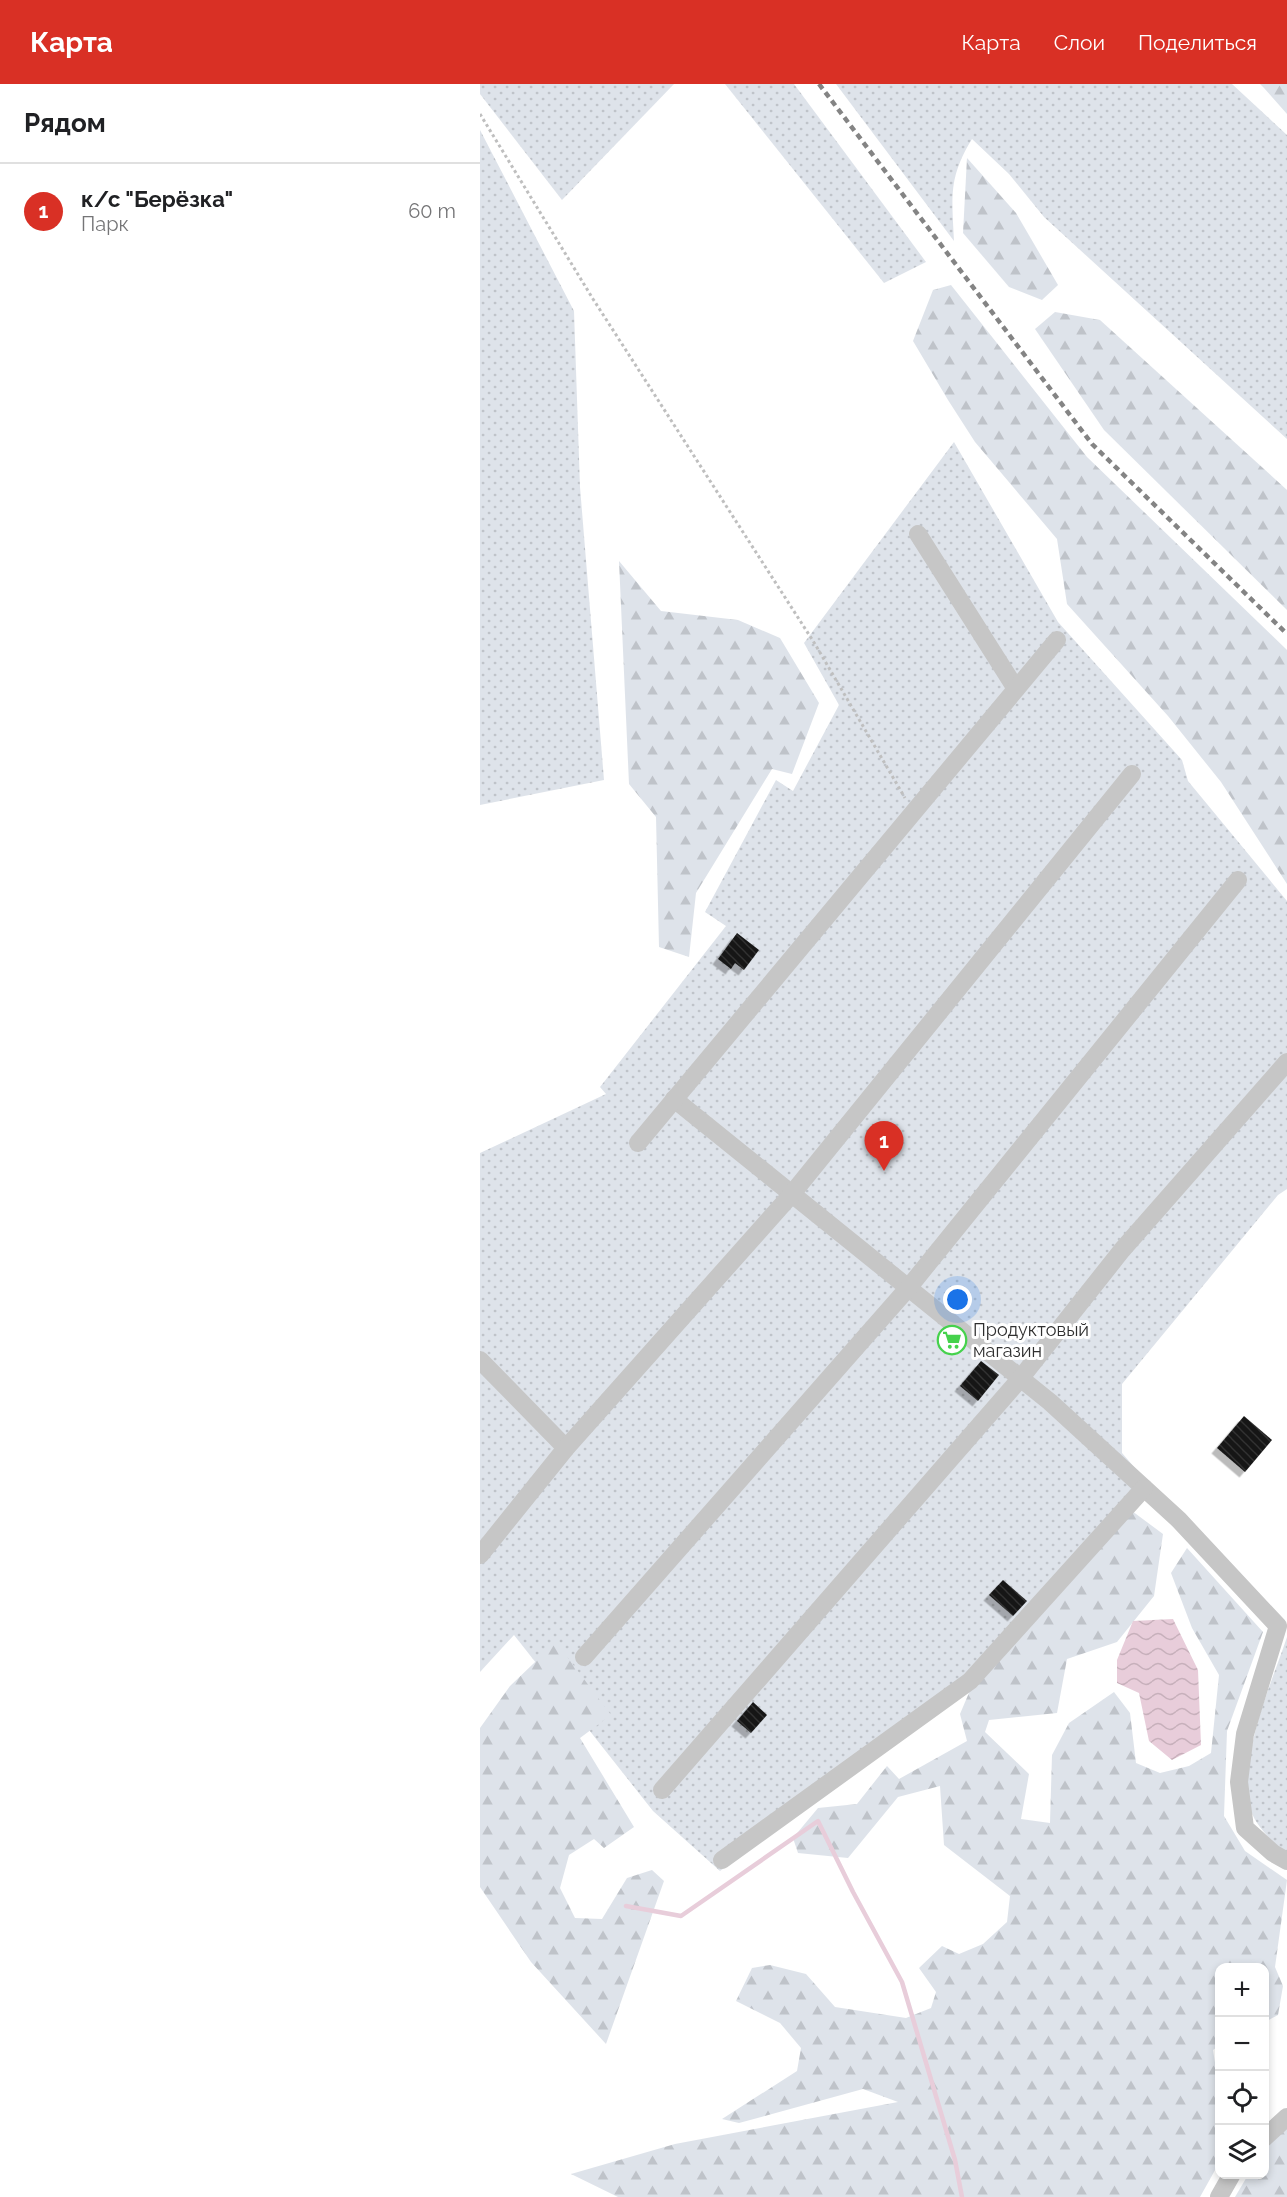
<!DOCTYPE html>
<html lang="ru">
<head>
<meta charset="utf-8">
<style>
  :root { --surface:#fff; --page:#f2f2f2; --text:#202124; --muted:#757577; --line:#e0e0e0; --accent:#d93025 }
  body { margin:0; font-family:Raleway,sans-serif; background:var(--page); color:var(--text) }
  .controls { position:absolute; right:18px; bottom:18px; display:grid; overflow:hidden; border-radius:12px; box-shadow:0 3px 9px #0003 }
  .controls button { width:54px; height:54px; display:grid; place-items:center; padding:0; border:0; border-bottom:2px solid var(--line); background:var(--surface); color:var(--text); font:30px sans-serif }
  .you { position:absolute; left:478px; top:1216px; width:21px; height:21px; margin:-15px; border:4px solid #fff; border-radius:50%; background:#1a73e8; box-shadow:0 0 0 9px #1a73e833 }
  .badge { display:grid; place-items:center; width:39px; height:39px; border-radius:50%; background:var(--accent); color:#fff; font-size:20px; font-weight:700 }
  .pin { position:absolute; translate:-50% -50px; filter:drop-shadow(0 2px 3px #0008) }
  .pin::after { content:''; position:absolute; top:32px; width:21px; height:18px; background:inherit; clip-path:polygon(0 0,100% 0,50% 100%) }
  .list { margin:0; padding:0; list-style:none }
  h2 { display:flex; justify-content:space-between; align-items:center; height:78px; margin:0; padding:0 24px; font-size:26px }
  h2 small { font-size:20px; font-weight:400; color:var(--muted) }
  .list li { display:grid; grid-template-columns:39px 1fr auto; gap:18px; align-items:center; box-sizing:border-box; height:96px; padding:0 24px; border-top:2px solid var(--line) }
  .list b { display:block; font-size:22px; white-space:nowrap }
  .list p { margin:0; font-size:20px; white-space:nowrap; color:var(--muted) }
  .list em { font-size:20px; font-style:normal; color:var(--muted) }
  .icon { flex:none; width:33px; height:33px; fill:none; stroke:currentColor; stroke-width:2; stroke-linecap:round; stroke-linejoin:round }
  .map { position:relative; flex:none; width:807px; height:2113px; overflow:hidden }
  header { display:flex; align-items:center; gap:36px; box-sizing:border-box; height:84px; padding:0 30px; background:var(--accent); color:#fff }
  header strong { font-size:28px }
  nav { display:flex; gap:33px; margin-inline-start:auto; font-size:21px }
  main { display:flex }
  aside { flex:1; background:var(--surface) }
  .map>svg:first-child { display:block }
  .grass { fill:url(#grass-dots) }
  .forest { fill:url(#forest-firs) }
  .water { fill:url(#water-waves) }
  .lines { fill:none; stroke-linecap:round; stroke-linejoin:round }
  .stream { stroke:#e8cdda; stroke-width:4.5 }
  .building { fill:url(#building-back-hatch); filter:url(#shadow) }
  .path { stroke:#bfbfbf; stroke-width:3; stroke-dasharray:3 3; stroke-linecap:butt }
  .minor { stroke:#c6c6c6; stroke-width:18 }
  .rail { stroke:#848484; stroke-width:4.5; stroke-dasharray:6 4.5; stroke-linecap:butt }
  .labels { text-anchor:middle; stroke-width:6; stroke-linejoin:round; paint-order:stroke }
  .poi-label { font-size:18px; fill:#2f2f2f; stroke:#fff; text-anchor:start }
</style>
</head>
<body>
<header>
<strong>Карта</strong>
<nav><a>Карта</a><a>Слои</a><a>Поделиться</a></nav>
</header>
<main>
<aside>
<h2>Рядом<small></small></h2>
<ul class="list">
<li><span class="badge">1</span><div><b>к/с &quot;Берёзка&quot;</b><p>Парк</p></div><em>60 m</em></li>
</ul>
</aside>
<div class="map">
<svg width="807" height="2113" viewBox="0 0 807 2113">
  <defs>
    <pattern id="grass-dots" width="8" height="8" patternUnits="userSpaceOnUse" patternTransform="scale(1.5)"><rect width="8" height="8" fill="#dee3ea"/><path d="M2 2h.1M6 6h.1" fill="none" stroke="#bfc3c9" stroke-width="1.8" stroke-linecap="round"/></pattern>
    <pattern id="forest-firs" width="22" height="20" patternUnits="userSpaceOnUse" patternTransform="scale(1.5)"><rect width="22" height="20" fill="#dee3ea"/><path d="M5 1l3.5 6h-7zM16 11l3.5 6h-7z" fill="#bfc3c9"/></pattern>
    <pattern id="water-waves" width="16" height="10" patternUnits="userSpaceOnUse" patternTransform="scale(1.5)"><rect width="16" height="10" fill="#e8cdda"/><path d="M0 5q4-4 8 0t8 0" fill="none" stroke="#c7b0bb"/></pattern>
    <pattern id="building-back-hatch" width="6" height="6" patternUnits="userSpaceOnUse" patternTransform="scale(1.5)"><rect width="6" height="6" fill="#161616"/><path d="M-1 5l2 2M0 0l6 6M5-1l2 2" fill="none" stroke="#303030"/></pattern>
    <filter id="shadow"><feDropShadow dx="-5.5" dy="5.5" stdDeviation="0" flood-color="#0004"/></filter>
  </defs>
  <rect width="100%" height="100%" fill="#fff"/>
  <g class="grass">
    <polygon points="0,0 194,0 82,116 0,10"/>
    <polygon points="245,0 314,0 446,178 404,199"/>
    <path d="M356,0H752L807,51V355L564,133L529,90L492,55C468,94 472,113 474,157Z"/>
    <polygon points="0,46 94,227 100,403 124,696 0,721"/>
    <polygon points="474,358 578,538 702,676 708,697 807,817 807,1105 798,1111 642,1300 642,1369 668,1399 491,1604 240,1787 173,1727 34,1551 0,1588 0,1069 126,1010 120,1003 246,842 225,828 296,696 313,707 359,621 324,559"/>
    <path d="M807,1553V1768H804C790,1755 773,1740 769,1720C761,1665 790,1604 807,1553Z"/>
  </g>
  <g class="forest">
    <polygon points="780,0 807,0 807,30 784,4"/>
    <polygon points="487,74 536,129 578,201 562,216 529,203 483,149"/>
    <polygon points="471,201 607,373 807,566 807,800 741,698 688,632 587,520 577,455 495,358 468,316 433,257 453,206"/>
    <polygon points="575,228 620,236 807,406 807,526 624,346 555,245"/>
    <polygon points="139,477 181,527 258,536 300,554 339,619 312,690 292,685 216,809 209,873 179,863 176,733 149,700"/>
    <polygon points="652,1427 683,1450 674,1512 637,1558 587,1575 577,1629 509,1636 505,1648 549,1690 541,1735 570,1739 572,1671 589,1639 634,1608 650,1629 656,1679 680,1689 709,1682 731,1669 739,1591 712,1544 691,1489 707,1464 783,1548 747,1647 744,1732 765,1767 807,1796 795,1883 803,1902 798,1931 785,1938 784,1884 740,1884 739,1962 733,1966 739,2004 739,2079 720,2113 138,2113 91,2090 195,2060 418,2018 383,2005 259,2039 242,2035 317,1987 321,1964 300,1939 256,1917 272,1884 290,1881 326,1890 355,1923 426,1934 451,1924 456,1908 439,1884 462,1862 479,1870 503,1860 527,1838 530,1812 464,1761 460,1702 418,1713 368,1774 318,1769 313,1754 338,1724 377,1720 407,1682 419,1695 487,1657 480,1630 491,1604"/>
    <polygon points="76,1558 131,1631 100,1654 154,1743 124,1764 114,1755 89,1771 80,1804 95,1834 122,1835 147,1794 172,1786 184,1797 126,1960 51,1878 0,1803 0,1644 30,1602"/>
    <polygon points="807,2041 807,2113 755,2113 768,2091 784,2090 785,2061"/>
  </g>
  <polygon class="water" points="693,1535 718,1586 721,1661 692,1676 669,1657 659,1609 637,1599 637,1576 653,1537"/>
  <g class="lines">
    <polyline class="stream" points="146,1822 201,1832 338,1737 373,1808 422,1898 475,2076 482,2113"/>
  </g>
  <g class="building">
    <polygon points="257,849 279,866 264,886 255,879 251,885 238,875"/>
    <polygon points="501,1277 519,1291 498,1317 480,1302"/>
    <polygon points="764,1332 792,1356 765,1388 737,1364"/>
    <polygon points="523,1496 547,1517 533,1532 509,1511"/>
    <polygon points="273,1618 287,1631 271,1649 257,1637"/>
  </g>
  <g class="lines">
    <polyline class="path" points="0,30 113,215 335,560 425,714"/>
    <g class="minor">
      <polyline points="438,450 536,605"/>
      <polyline points="194,1015 570,1318 699,1436 798,1542 765,1650 759,1698 765,1744 793,1769 807,1777"/>
      <polyline points="158,1059 577,556"/>
      <polyline points="0,1276 86,1364"/>
      <polyline points="0,1471 86,1364 311,1111 652,690"/>
      <polyline points="104,1573 429,1203 758,796"/>
      <polyline points="182,1706 540,1295 642,1166 807,978"/>
      <polyline points="242,1776 490,1597 664,1404"/>
      <polyline points="784,2054 807,2033"/>
      <polyline points="739,2113 752,2090"/>
    </g>
    <polyline class="rail" points="339,0 612,360 807,550"/>
  </g>
  <defs>
    <g id="supermarket-ring" transform="scale(1.5)"><circle r="9.5" fill="#fff" stroke="#45d24c" stroke-width="1.5"/><path d="M-6-5.5h2.5l.6 2H6L4.5 2H-2.5L-4.4-4H-6ZM-1.5 3.2a1.3 1.3 0 1 0 .1 0ZM3 3.2a1.3 1.3 0 1 0 .1 0Z" fill="#45d24c"/></g>
  </defs>
  <g fill-rule="evenodd">
    <use href="#supermarket-ring" x="472" y="1256"/>
  </g>
  <g class="labels">
    <g class="poi-label">
      <text x="493" y="1252">Продуктовый<tspan x="493" dy="21">магазин</tspan></text>
    </g>
  </g>
</svg>
<div class="controls">
<button>+</button>
<button>−</button>
<button><svg class="icon" aria-label="locate" viewBox="0 0 24 24"><circle cx="12" cy="12" r="6"/><path d="M12 2v4M12 18v4M2 12h4M18 12h4"/></svg></button>
<button><svg class="icon" aria-label="layers" viewBox="0 0 24 24"><path d="M12 4l9 5-9 5-9-5zM3 14l9 5 9-5"/></svg></button>
</div>
<div class="you"></div>
<div class="pin badge" style="left:404px;top:1087px">1</div>
</div>
</main>
</body>
</html>
